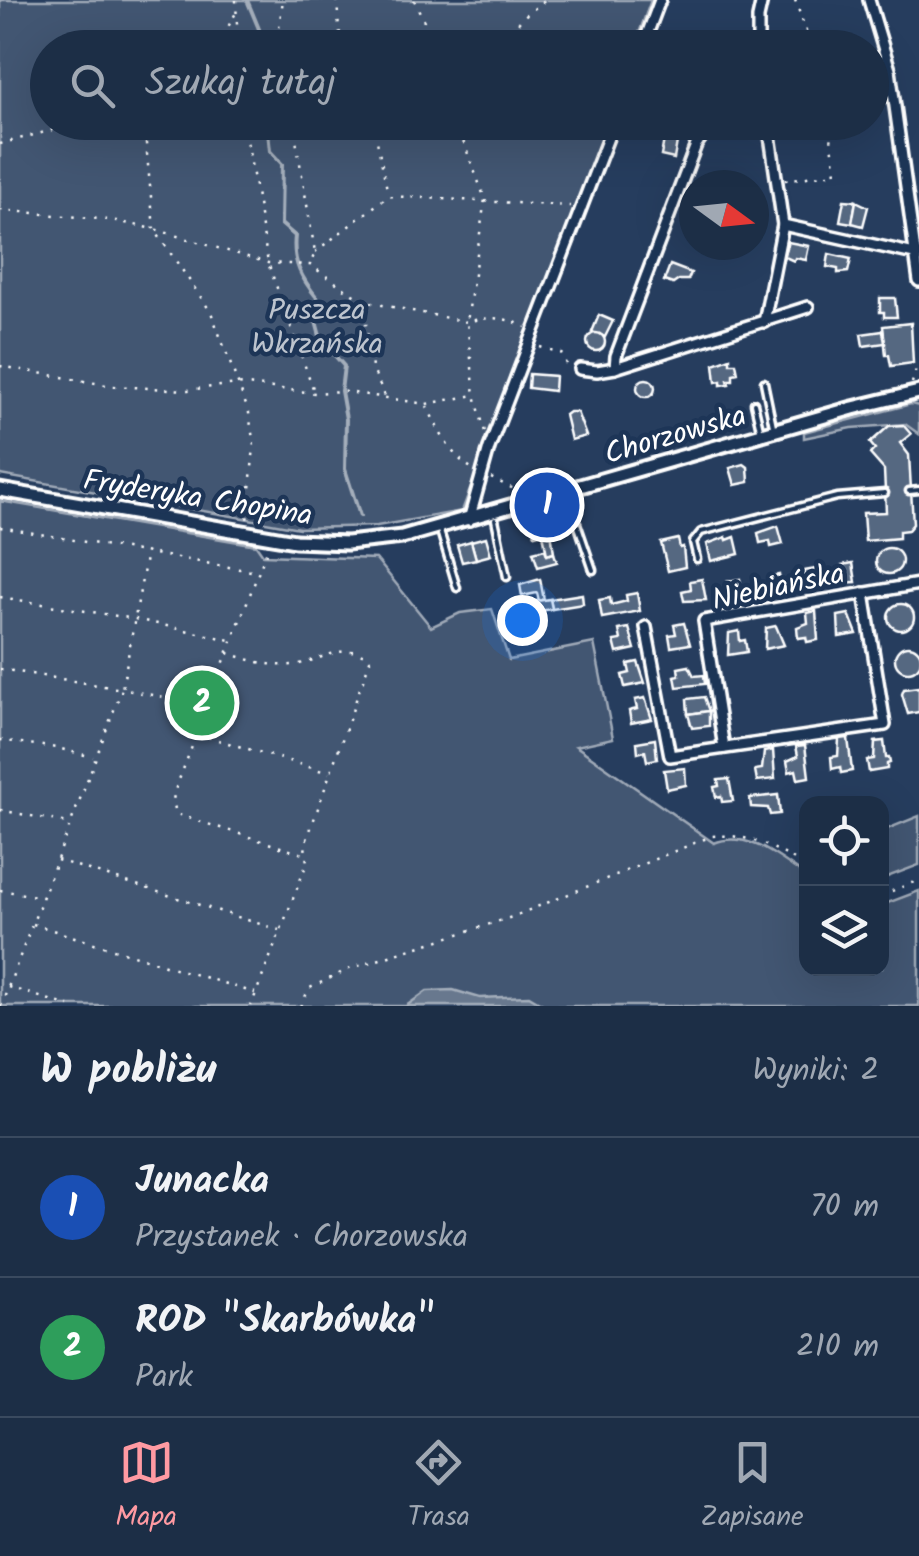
<!DOCTYPE html>
<html lang="pl">
<head>
<meta charset="utf-8">
<style>
  :root { --surface:#1c2e46; --page:#293a51; --text:#f1f3f6; --muted:#a0a8b3; --line:#3a4a5f; --accent:#ff9aa2 }
  body { margin:0; font-family:Kalam,sans-serif; background:var(--page); color:var(--text) }
  .controls { position:absolute; right:30px; bottom:30px; display:grid; overflow:hidden; border-radius:20px; box-shadow:0 10px 40px #0002 }
  .controls button { width:90px; height:90px; display:grid; place-items:center; padding:0; border:0; border-bottom:2px solid var(--line); background:var(--surface); color:var(--text); font:50px sans-serif }
  .compass { position:absolute; left:679px; top:170px; width:90px; height:90px; border-radius:50%; background:var(--surface); box-shadow:0 10px 40px #0002; rotate:105deg }
  .you { position:absolute; left:522px; top:620px; width:35px; height:35px; margin:-25px; border:8px solid #fff; border-radius:50%; background:#1a73e8; box-shadow:0 0 0 15px #1a73e833 }
  .badge { display:grid; place-items:center; width:65px; height:65px; border-radius:50%; background:var(--accent); color:#fff; font-size:32px; font-weight:700 }
  .pin { position:absolute; translate:-50% -50%; border:5px solid #fff; box-shadow:0 2px 10px #0006 }
  .list { margin:0; padding:0; list-style:none }
  h2 { display:flex; justify-content:space-between; align-items:center; height:130px; margin:0; padding:0 40px; font-size:42px }
  h2 small { font-size:32px; font-weight:400; color:var(--muted) }
  .list li { display:grid; grid-template-columns:65px 1fr auto; gap:30px; align-items:center; box-sizing:border-box; height:140px; padding:0 40px; border-top:2px solid var(--line) }
  .list b { display:block; font-size:38px; white-space:nowrap }
  .list p { margin:0; font-size:32px; white-space:nowrap; color:var(--muted) }
  .list em { font-size:32px; font-style:normal; color:var(--muted) }
  .icon { flex:none; width:55px; height:55px; fill:none; stroke:currentColor; stroke-width:2; stroke-linecap:round; stroke-linejoin:round }
  .map { position:relative; flex:none; width:919px; height:1006px; overflow:hidden }
  .search { position:absolute; background:var(--surface); box-shadow:0 10px 40px #0002; left:30px; right:30px; top:30px; height:110px; display:flex; align-items:center; gap:25px; box-sizing:border-box; padding:0 35px; border-radius:55px; color:var(--muted); font-size:38px }
  .sheet { height:410px; background:var(--surface) }
  nav { display:flex; justify-content:space-around; align-items:center; box-sizing:border-box; height:140px; border-top:2px solid var(--line); background:var(--surface); font-size:28px; color:var(--muted) }
  nav a { display:grid; justify-items:center; gap:5px }
  nav .on { color:var(--accent) }
  .map>svg:first-child { display:block }
  .green { fill:#425672; stroke:#a0aab8; stroke-width:2.5 }
  .water { fill:#67788e; stroke:#a4aebb; stroke-width:2.5 }
  .lines { fill:none; stroke-linecap:round; stroke-linejoin:round }
  .stream { stroke:#a4aebb; stroke-width:4 }
  .building { fill:#556781; stroke:#fff; stroke-width:2.5 }
  .lane-casing { stroke:#fff; stroke-width:11 }
  .street-casing { stroke:#fff; stroke-width:16 }
  .secondary-casing { stroke:#fff; stroke-width:19 }
  .path { stroke:#fff; stroke-width:2.5; stroke-dasharray:2.5 8; stroke-linecap:butt }
  .lane { stroke:#1d3557; stroke-width:4 }
  .street { stroke:#1d3557; stroke-width:9 }
  .secondary { stroke:#1d3557; stroke-width:11 }
  .labels { text-anchor:middle; stroke-width:9; stroke-linejoin:round; paint-order:stroke }
  .park-label { font-size:30px; fill:#bdc4ce; stroke:#1d3557 }
  .street-label { font-size:30px; fill:#fff; stroke:#1d3557 }
</style>
</head>
<body>
<div class="map">
<svg width="919" height="1006" viewBox="0 0 919 1006">
  <rect width="100%" height="100%" fill="#263d5e"/>
  <filter id="ink" filterUnits="userSpaceOnUse"><feTurbulence type="fractalNoise" baseFrequency=".01" numOctaves="2"/><feDisplacementMap in="SourceGraphic" scale="20" xChannelSelector="R" yChannelSelector="G"/><feConvolveMatrix kernelMatrix="1 2 1 2 8 2 1 2 1" color-interpolation-filters="sRGB"/></filter>
  <g filter="url(#ink)">
    <g class="green">
      <polygon points="0,0 651,0 634,47 48,48 48,122 607,123 462,511 377,526 299,528 0,475"/>
      <polygon points="911,404 919,406 919,434 905,424 852,428 804,438 804,432"/>
      <path d="M0,501L256,545L263,555L376,559L431,627L460,613L492,609L509,660L594,643L613,738L576,746L714,843C746,830 777,856 803,874L806,879V968H882V905L919,891V1006H0Z"/>
      <polygon points="919,816 919,865 882,879 882,831"/>
    </g>
    <polygon class="water" points="453,990 480,998 529,996 546,1006 406,1006 427,991"/>
    <g class="lines">
      <g class="stream">
        <polyline points="247,0 259,29 255,48"/>
        <path d="M267,122L270,151L282,164L281,224L295,236C292,263 302,279 318,299L313,310L321,340L344,366L341,391L346,419L345,469L360,516"/>
      </g>
    </g>
    <g class="building">
      <polygon points="665,134 678,136 674,159 661,156"/>
      <polygon points="844,200 856,201 852,223 840,221"/>
      <polygon points="856,201 868,207 863,226 852,223"/>
      <polygon points="788,242 809,246 806,260 795,258 794,261 783,256"/>
      <polygon points="829,254 851,259 848,272 838,273 838,269 827,267"/>
      <polygon points="670,265 691,273 688,280 679,280 673,284 664,281"/>
      <polygon points="880,298 895,298 897,317 884,317 884,312 880,312"/>
      <polygon points="599,315 613,321 605,337 592,332"/>
      <polygon points="911,323 913,363 891,366 889,355 886,355 883,326"/>
      <polygon points="883,331 885,343 863,346 861,334"/>
      <circle cx="596" cy="342" r="9"/>
      <polygon points="730,358 730,363 736,363 738,373 733,374 733,380 728,380 729,384 721,385 721,381 716,382 714,364"/>
      <polygon points="529,374 555,376 554,391 528,388"/>
      <circle cx="646" cy="388" r="9"/>
      <polygon points="569,412 577,412 586,436 571,440 565,415"/>
      <polygon points="903,425 911,434 900,443 909,455 913,524 908,530 899,531 899,538 865,541 863,513 886,512 884,470 870,454 875,449 870,443 889,426"/>
      <polygon points="744,464 748,467 749,482 735,485 730,468"/>
      <polygon points="549,517 554,553 547,555 543,533 535,535 532,522"/>
      <polygon points="778,526 783,544 771,547 770,541 760,543 758,533"/>
      <polygon points="486,537 491,555 476,559 471,541"/>
      <polygon points="726,537 727,540 735,537 739,554 711,561 707,544"/>
      <polygon points="678,539 680,548 683,547 685,567 668,571 661,543"/>
      <polygon points="471,541 476,559 462,562 457,545"/>
      <circle cx="889" cy="561" r="13"/>
      <polygon points="545,549 547,555 554,553 557,562 538,567 533,552"/>
      <polygon points="853,563 856,582 836,583 834,573 843,572 842,565"/>
      <polygon points="816,569 819,588 797,589 795,579 805,578 804,571"/>
      <polygon points="779,575 782,594 761,595 759,585 769,584 768,577"/>
      <polygon points="540,579 544,600 539,601 537,593 522,596 520,585"/>
      <polygon points="702,579 706,600 684,601 682,591 691,589 690,581"/>
      <polygon points="740,579 744,600 722,600 720,590 730,589 728,581"/>
      <polygon points="637,593 640,611 602,618 599,600 610,598 611,605 627,601 626,595"/>
      <polygon points="582,594 583,604 552,609 550,599"/>
      <polygon points="550,599 552,609 513,615 511,605"/>
      <circle cx="901" cy="617" r="13"/>
      <polygon points="816,611 818,640 807,642 806,637 798,638 797,627 808,623 807,613"/>
      <polygon points="849,614 857,634 839,637 838,616"/>
      <polygon points="684,623 690,644 671,647 669,635 676,634 674,625"/>
      <polygon points="776,626 784,645 765,649 766,628"/>
      <polygon points="629,628 635,649 617,653 614,641 621,640 619,630"/>
      <polygon points="739,631 740,641 745,640 747,652 728,655 729,633"/>
      <circle cx="908" cy="659" r="13"/>
      <polygon points="638,662 645,683 625,687 622,675 630,673 628,664"/>
      <polygon points="689,666 694,676 704,675 705,684 677,687 675,676 679,675 678,668"/>
      <polygon points="919,687 919,712 908,714 902,694 904,689"/>
      <polygon points="704,697 709,711 688,714 687,699"/>
      <polygon points="645,698 652,719 631,723 629,711 637,709 635,700"/>
      <polygon points="709,711 709,726 692,728 688,714"/>
      <polygon points="848,738 852,771 841,773 840,767 832,769 831,757 838,756 839,739"/>
      <polygon points="655,739 657,759 647,761 645,751 638,753 637,742"/>
      <polygon points="884,741 886,758 889,758 890,763 887,764 887,769 869,772 867,760 874,759 875,742"/>
      <polygon points="805,745 809,777 798,779 796,770 789,772 787,761 798,756 796,746"/>
      <polygon points="773,750 775,779 757,781 755,770 762,769 764,752"/>
      <polygon points="685,768 686,785 667,789 664,770"/>
      <polygon points="729,779 733,801 722,802 721,796 716,797 714,787 719,786 718,780"/>
      <polygon points="778,795 780,814 770,815 768,808 751,807 750,798"/>
    </g>
    <g class="lines">
      <g class="lane-casing">
        <g id="lane">
          <polyline points="764,382 773,426"/>
          <polyline points="754,403 761,433"/>
          <polyline points="909,491 919,490"/>
          <polyline points="567,494 593,570"/>
          <polyline points="495,519 507,577"/>
          <polyline points="440,531 457,588"/>
          <polyline points="697,559 693,542 701,532 837,497 885,493"/>
        </g>
      </g>
      <g class="street-casing">
        <g id="street">
          <polyline points="869,0 890,70 919,281"/>
          <polyline points="642,48 660,0"/>
          <polyline points="758,48 758,18 762,0"/>
          <polyline points="783,225 919,255"/>
          <polyline points="764,322 783,225 768,122"/>
          <polyline points="615,368 616,356 696,145 712,122"/>
          <polyline points="580,369 597,371 615,368 808,307"/>
          <polyline points="469,520 489,448 614,122"/>
          <polyline points="646,627 670,756 885,725 864,593"/>
          <polyline points="724,748 704,621 919,584"/>
        </g>
      </g>
      <g class="secondary-casing">
        <polyline id="secondary" points="0,490 295,541 347,543 402,537 853,408 919,392"/>
      </g>
      <g class="path">
        <polyline points="236,0 238,48"/>
        <polyline points="337,0 339,30 346,48"/>
        <polyline points="414,0 437,48"/>
        <polyline points="795,0 812,48"/>
        <polyline points="207,48 224,34 237,11"/>
        <polyline points="280,48 278,34 283,0"/>
        <polyline points="499,48 523,17 546,0"/>
        <polyline points="872,102 885,100"/>
        <polyline points="144,122 154,229 211,312 249,413 254,446 247,521"/>
        <polyline points="244,122 268,263 314,391"/>
        <polyline points="293,122 315,252 311,263"/>
        <polyline points="373,122 388,194"/>
        <polyline points="456,122 485,199 467,322 475,395 485,432"/>
        <polyline points="0,144 60,128 135,122"/>
        <polyline points="785,180 836,173 829,122"/>
        <path d="M0,210L111,220L154,229L268,263L310,265L363,301L467,322C487,316 507,317 526,327"/>
        <polyline points="315,252 388,196 570,206"/>
        <polyline points="363,302 372,368 385,396"/>
        <polyline points="540,347 561,353 569,371"/>
        <polyline points="0,366 112,386 188,390 238,384 315,393 341,391 426,404 475,395"/>
        <polyline points="912,383 916,369 919,368"/>
        <path d="M427,406C439,431 450,457 475,470"/>
        <polyline points="491,478 520,492"/>
        <polyline points="0,527 257,572"/>
        <polyline points="0,597 135,619 231,640"/>
        <path d="M228,653C249,660 270,667 293,665C318,663 349,638 370,660L305,845L307,863L251,1006"/>
        <polyline points="0,669 122,689 147,552"/>
        <polyline points="207,708 175,790 173,800 176,814 303,854"/>
        <polyline points="198,734 329,773"/>
        <polyline points="0,740 57,748 93,757"/>
        <polyline points="0,810 68,823"/>
        <polyline points="57,860 279,930"/>
        <polyline points="0,890 42,897"/>
        <polyline points="882,895 919,880"/>
        <polyline points="33,924 255,993"/>
        <polyline points="8,987 69,1006"/>
        <polyline points="1,1006 122,689 207,706 269,545"/>
        <path d="M300,1006L310,988L349,969L512,917L712,836C749,833 775,848 806,867"/>
      </g>
      <use href="#lane" class="lane"/>
      <use href="#street" class="street"/>
      <use href="#secondary" class="secondary"/>
    </g>
  </g>
  <g class="labels">
    <g class="park-label">
      <text x="317" y="319">Puszcza<tspan x="317" dy="34">Wkrzańska</tspan></text>
    </g>
    <g class="street-label">
      <text transform="translate(675 434) rotate(-16)" y="10">Chorzowska</text>
      <text transform="translate(198 497) rotate(9)" y="10">Fryderyka Chopina</text>
      <text transform="translate(778 586) rotate(-12)" y="10">Niebiańska</text>
    </g>
  </g>
</svg>
<div class="controls">
<button><svg class="icon" aria-label="locate" viewBox="0 0 24 24"><circle cx="12" cy="12" r="6"/><path d="M12 2v4M12 18v4M2 12h4M18 12h4"/></svg></button>
<button><svg class="icon" aria-label="layers" viewBox="0 0 24 24"><path d="M12 4l9 5-9 5-9-5zM3 14l9 5 9-5"/></svg></button>
</div>
<svg class="compass" viewBox="-18 -18 36 36"><path d="M0-13l5 13h-10z" fill="#e53935"/><path d="M0 13l5-13h-10z" fill="#a0a8b3"/></svg>
<div class="you"></div>
<div class="pin badge" style="left:547px;top:505px;background:#1a4fb4">1</div>
<div class="pin badge" style="left:202px;top:703px;background:#2e9e5b">2</div>
<div class="search"><svg class="icon" aria-label="search" viewBox="0 0 24 24"><circle cx="10" cy="10" r="6"/><path d="M15 15l6 6"/></svg>Szukaj tutaj</div>
</div>
<section class="sheet">
<h2>W pobliżu<small>Wyniki: 2</small></h2>
<ul class="list">
<li><span class="badge" style="background:#1a4fb4">1</span><div><b>Junacka</b><p>Przystanek · Chorzowska</p></div><em>70 m</em></li>
<li><span class="badge" style="background:#2e9e5b">2</span><div><b>ROD &quot;Skarbówka&quot;</b><p>Park</p></div><em>210 m</em></li>
</ul>
</section>
<nav>
<a class="on"><svg class="icon" aria-label="map" viewBox="0 0 24 24"><path d="M3 6l6-2 6 2 6-2v14l-6 2-6-2-6 2zM9 4v14M15 6v14"/></svg>Mapa</a>
<a><svg class="icon" aria-label="directions" viewBox="0 0 24 24"><path d="M12 3l9 9-9 9-9-9zM9 14v-3h6M13 9l2 2-2 2"/></svg>Trasa</a>
<a><svg class="icon" aria-label="saved" viewBox="0 0 24 24"><path d="M7 4h10v16l-5-4-5 4z"/></svg>Zapisane</a>
</nav>
</body>
</html>
